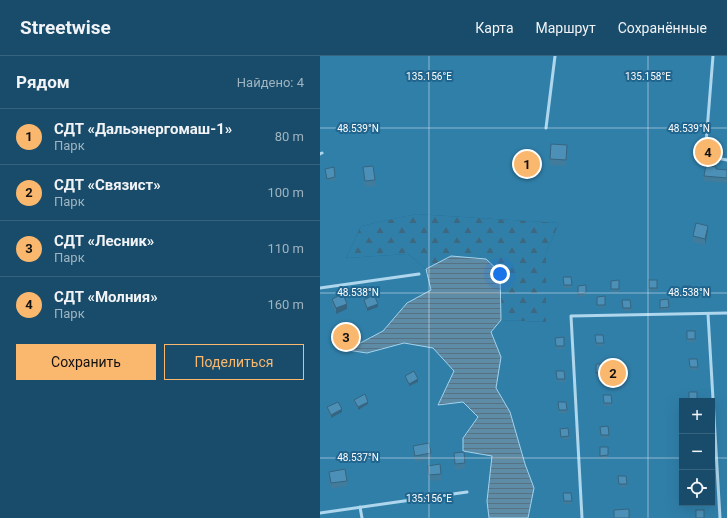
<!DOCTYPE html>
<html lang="ru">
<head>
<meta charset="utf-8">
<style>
  :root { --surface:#184c6a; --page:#255672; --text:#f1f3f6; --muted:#9fb4c1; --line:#36637e; --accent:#fab76e }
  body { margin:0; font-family:Roboto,sans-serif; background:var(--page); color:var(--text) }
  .controls { position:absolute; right:12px; bottom:12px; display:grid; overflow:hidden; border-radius:0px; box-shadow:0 4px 16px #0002 }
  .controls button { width:36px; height:36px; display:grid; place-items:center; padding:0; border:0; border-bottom:1px solid var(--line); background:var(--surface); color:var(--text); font:20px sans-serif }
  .you { position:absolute; left:180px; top:218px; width:14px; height:14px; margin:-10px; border:3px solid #fff; border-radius:50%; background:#1a73e8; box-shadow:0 0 0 6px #1a73e833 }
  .badge { display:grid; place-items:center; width:26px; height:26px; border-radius:50%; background:var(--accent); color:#111; font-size:13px; font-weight:700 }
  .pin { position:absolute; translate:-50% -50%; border:2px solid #fff; box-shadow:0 1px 4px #0006 }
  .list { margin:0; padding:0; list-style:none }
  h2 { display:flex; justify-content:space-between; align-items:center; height:52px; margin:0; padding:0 16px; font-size:17px }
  h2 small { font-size:13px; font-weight:400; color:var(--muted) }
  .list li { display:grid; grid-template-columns:26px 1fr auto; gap:12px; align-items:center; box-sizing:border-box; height:56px; padding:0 16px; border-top:1px solid var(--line) }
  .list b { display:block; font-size:15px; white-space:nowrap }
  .list p { margin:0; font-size:13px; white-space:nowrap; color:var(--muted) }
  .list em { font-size:13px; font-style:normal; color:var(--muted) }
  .actions { display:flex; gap:8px; padding:12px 16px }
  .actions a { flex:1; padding:9px 0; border:1px solid var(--accent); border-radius:0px; text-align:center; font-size:14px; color:var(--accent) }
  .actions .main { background:var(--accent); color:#111 }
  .icon { flex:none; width:22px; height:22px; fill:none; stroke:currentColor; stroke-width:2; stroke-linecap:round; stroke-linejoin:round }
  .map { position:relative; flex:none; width:407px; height:462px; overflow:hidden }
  header { display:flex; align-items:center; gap:24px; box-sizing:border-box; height:56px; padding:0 20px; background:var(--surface); border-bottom:1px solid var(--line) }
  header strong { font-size:19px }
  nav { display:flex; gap:22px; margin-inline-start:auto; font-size:14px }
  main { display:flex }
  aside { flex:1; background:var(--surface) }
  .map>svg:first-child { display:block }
  .forest { fill:url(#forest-firs) }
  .garden { fill:#307fa9; fill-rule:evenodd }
  .water { fill:url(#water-rules); stroke:#a2d4ee }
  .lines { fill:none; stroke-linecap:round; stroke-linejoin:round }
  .lane { stroke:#aed6ec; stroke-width:3 }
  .wall { fill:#417c9d }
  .shaded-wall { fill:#356580 }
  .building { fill:#4c90b7; stroke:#356580 }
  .ticks { fill:none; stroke:#fff; stroke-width:1; stroke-opacity:0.45 }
  .ticks-label { font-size:10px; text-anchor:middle; fill:#fff; stroke:#20658e; stroke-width:4; stroke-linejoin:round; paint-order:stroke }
</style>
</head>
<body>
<header>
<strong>Streetwise</strong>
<nav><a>Карта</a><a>Маршрут</a><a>Сохранённые</a></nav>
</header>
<main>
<aside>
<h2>Рядом<small>Найдено: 4</small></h2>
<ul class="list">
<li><span class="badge">1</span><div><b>СДТ «Дальэнергомаш-1»</b><p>Парк</p></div><em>80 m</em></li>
<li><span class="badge">2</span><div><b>СДТ «Связист»</b><p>Парк</p></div><em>100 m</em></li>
<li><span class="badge">3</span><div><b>СДТ «Лесник»</b><p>Парк</p></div><em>110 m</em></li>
<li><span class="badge">4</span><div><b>СДТ «Молния»</b><p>Парк</p></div><em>160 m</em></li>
</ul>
<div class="actions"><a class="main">Сохранить</a><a>Поделиться</a></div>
</aside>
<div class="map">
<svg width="407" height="462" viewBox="0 0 407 462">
  <defs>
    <pattern id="forest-firs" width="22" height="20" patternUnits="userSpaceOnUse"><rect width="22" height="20" fill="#307fa9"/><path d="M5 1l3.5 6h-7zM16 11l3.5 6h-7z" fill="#3d687f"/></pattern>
    <pattern id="water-rules" width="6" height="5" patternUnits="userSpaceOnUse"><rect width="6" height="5" fill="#5e8ca7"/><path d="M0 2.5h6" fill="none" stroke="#577283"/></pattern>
  </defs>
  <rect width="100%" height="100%" fill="#20658e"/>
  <polygon class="forest" points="96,158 239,167 226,197 226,266 181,264 180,216 131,200 106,213 88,198 26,202 41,170"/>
  <path class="garden" d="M0,0H407V462H208L214,432L205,408L190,356L176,332L181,301L171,276L181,264L226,266V197L239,167L96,158L41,170L26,202L88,198L106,213L111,234L87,247L63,275L28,294L47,297L84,287L113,292L134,315L118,348L143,346L158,361L143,381V394L172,400L167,445L169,462H0ZM362,345H392V447H362Z"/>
  <polygon class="water" points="131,200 166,203 180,216 181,264 171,276 181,301 176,332 190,356 205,408 214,432 208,462 169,462 167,445 172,400 143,395 143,382 158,361 143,346 118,349 134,315 113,292 84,287 47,297 27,294 63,275 87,247 111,234 106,213"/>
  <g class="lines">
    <g class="lane">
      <polyline points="226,72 235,0"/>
      <polyline points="0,98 2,97"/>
      <polyline points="381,99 407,104"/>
      <polyline points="385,100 393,0"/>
      <polyline points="0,232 99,218"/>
      <polyline points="388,258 400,462"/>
      <polyline points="40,451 42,462"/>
      <polyline points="0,457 147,436"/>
      <polyline points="262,462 251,260 407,257"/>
    </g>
  </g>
  <g class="wall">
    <polygon points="247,94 246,110 230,109 230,103"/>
    <polygon points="43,111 55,124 55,130 45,131"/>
    <polygon points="5,113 15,121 15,124 7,125"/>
    <polygon points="396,113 407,114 407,127 384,125 384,120"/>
    <polygon points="388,175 385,189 373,186 373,180"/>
    <polygon points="243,221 251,221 252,232 244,232"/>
    <polygon points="299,224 299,236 291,236 291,225"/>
    <rect x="329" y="224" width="8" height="11"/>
    <polygon points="266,229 266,240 258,241 258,230"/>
    <polygon points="363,230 371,230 372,241 364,241"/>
    <polygon points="285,240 285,251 277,252 277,241"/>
    <polygon points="12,243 27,253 16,258 12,249"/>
    <polygon points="348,243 349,254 340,255 340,244"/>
    <polygon points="44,244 58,251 47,255 44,247"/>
    <polygon points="302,244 310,244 311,255 303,255"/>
    <rect x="367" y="275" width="8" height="11"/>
    <polygon points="275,279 283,279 284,290 276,290"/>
    <polygon points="244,281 244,293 236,293 235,282"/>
    <polygon points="369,303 377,303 378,314 370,314"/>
    <polygon points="276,308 284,308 284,319 276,320"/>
    <polygon points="236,315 244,315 245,326 237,326"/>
    <polygon points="85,320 98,326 89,330 85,323"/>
    <polygon points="283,339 291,339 292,350 284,350"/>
    <polygon points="34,344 48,348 38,354 34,346"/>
    <polygon points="238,346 246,346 247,357 239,357"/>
    <polygon points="7,351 22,356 11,362 7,354"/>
    <polygon points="288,370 289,382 281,382 280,371"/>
    <polygon points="248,372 249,383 241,383 240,373"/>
    <polygon points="93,390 111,397 111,403 95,406 93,396"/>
    <polygon points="280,391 288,391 288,402 280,403"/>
    <polygon points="134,397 145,407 145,412 135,414"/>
    <polygon points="108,410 121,418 121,424 109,425"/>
    <polygon points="9,416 27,425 27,430 11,433 9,421"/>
    <polygon points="298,420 306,420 307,431 299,431"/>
    <polygon points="243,437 251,437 252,448 244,448"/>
  </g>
  <g class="shaded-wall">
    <polygon points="388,170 388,175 385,189 385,183"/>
    <polygon points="27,248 27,253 16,258 16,252"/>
    <polygon points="58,248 58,251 47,255 47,252"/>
    <polygon points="98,323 98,326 89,330 89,328"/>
    <polygon points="48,346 48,348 38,354 38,351"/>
    <polygon points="22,353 22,356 11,362 11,359"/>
  </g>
  <g class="building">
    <polygon points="231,88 247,89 246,104 230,103"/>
    <polygon points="386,109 396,111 396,113 407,114 407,122 384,120"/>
    <polygon points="53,110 55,124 45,125 43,111"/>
    <polygon points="14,111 15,121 7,123 5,113"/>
    <polygon points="376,167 388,170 385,183 373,180"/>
    <polygon points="243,221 251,221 252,229 244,229"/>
    <polygon points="299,224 299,233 291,233 291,225"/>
    <rect x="329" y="224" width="8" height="8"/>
    <polygon points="266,229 266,237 258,238 258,230"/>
    <polygon points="363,230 371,230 372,238 364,238"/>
    <polygon points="23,238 27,248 16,252 12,243"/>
    <polygon points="54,239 58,248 47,252 44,244"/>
    <polygon points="285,240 285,249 277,249 277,241"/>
    <polygon points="348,243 349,251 340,252 340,244"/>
    <polygon points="302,244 310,244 311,252 303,252"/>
    <rect x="367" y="275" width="8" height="8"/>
    <polygon points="275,279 283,279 284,287 276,287"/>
    <polygon points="244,281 244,290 236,290 235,282"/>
    <polygon points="369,303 377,303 378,311 370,311"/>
    <polygon points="276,308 284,308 284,316 276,317"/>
    <polygon points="94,315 98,323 89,328 85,320"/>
    <polygon points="236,315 244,315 245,323 237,323"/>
    <polygon points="369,336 377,336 377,344 369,345"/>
    <polygon points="45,338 48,346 38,351 34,344"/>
    <polygon points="283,339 291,339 292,347 284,347"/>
    <polygon points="18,346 22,353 11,359 7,351"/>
    <polygon points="238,346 246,346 247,354 239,354"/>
    <polygon points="288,370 289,379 281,379 280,371"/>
    <polygon points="248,372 249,380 241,381 240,373"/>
    <polygon points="109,387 111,397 95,400 93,390"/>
    <polygon points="280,391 288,391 288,399 280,400"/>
    <polygon points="144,396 145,407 135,408 134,397"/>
    <polygon points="120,408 121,418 109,419 108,410"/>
    <polygon points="25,413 27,425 11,427 9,416"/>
    <polygon points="298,420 306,420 307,428 299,428"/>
    <polygon points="243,437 251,437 252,445 244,445"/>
    <polygon points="309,453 309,462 294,462 294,454"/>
    <rect x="376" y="454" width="8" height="8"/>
  </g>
  <path class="ticks" d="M109,0V462M328,0V462M0,72H407M0,237H407M0,402H362M392,402H407"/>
  <g class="ticks-label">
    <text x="109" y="24">135.156°E</text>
    <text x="328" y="24">135.158°E</text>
    <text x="38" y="76">48.539°N</text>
    <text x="369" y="76">48.539°N</text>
    <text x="38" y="240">48.538°N</text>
    <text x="369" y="240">48.538°N</text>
    <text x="38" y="405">48.537°N</text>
    <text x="109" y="446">135.156°E</text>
  </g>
</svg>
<div class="controls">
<button>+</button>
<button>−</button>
<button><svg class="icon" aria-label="locate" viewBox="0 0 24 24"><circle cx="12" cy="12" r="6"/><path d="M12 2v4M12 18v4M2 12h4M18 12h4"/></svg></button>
</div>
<div class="you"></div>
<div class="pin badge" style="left:207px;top:108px">1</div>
<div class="pin badge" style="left:293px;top:317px">2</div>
<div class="pin badge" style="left:26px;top:281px">3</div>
<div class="pin badge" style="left:388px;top:96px">4</div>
</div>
</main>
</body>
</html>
